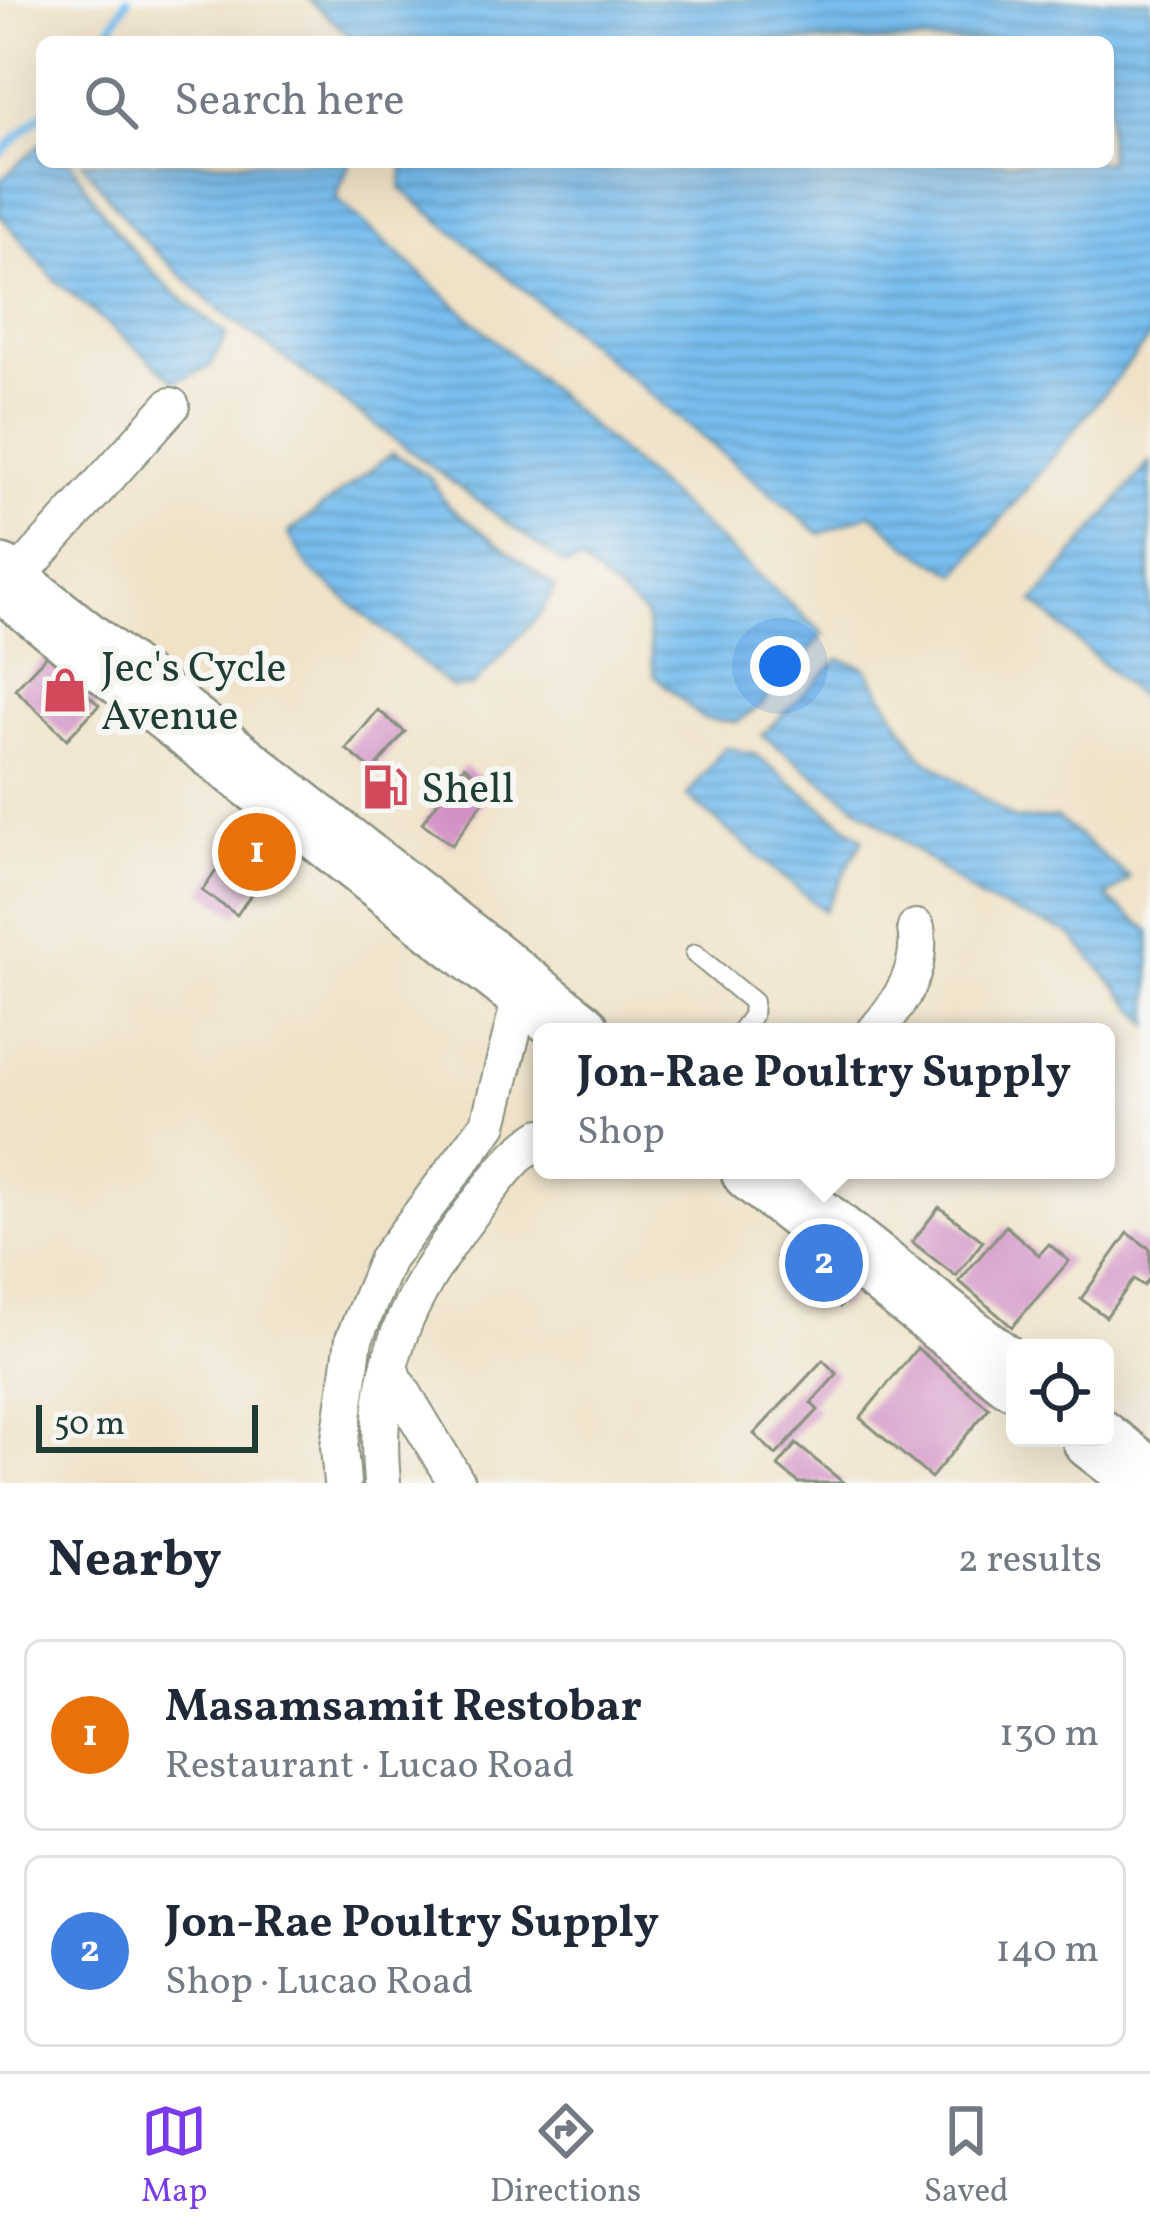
<!DOCTYPE html>
<html lang="en">
<head>
<meta charset="utf-8">
<style>
  :root { --surface:#fff; --page:#f2f2f3; --text:#1f2937; --muted:#747a83; --line:#e0e1e3; --accent:#7c3aed }
  body { margin:0; font-family:Vollkorn,serif; background:var(--page); color:var(--text) }
  .controls { position:absolute; right:36px; bottom:36px; display:grid; overflow:hidden; border-radius:18px; box-shadow:0 12px 48px #0002 }
  .controls button { width:108px; height:108px; display:grid; place-items:center; padding:0; border:0; border-bottom:3px solid var(--line); background:var(--surface); color:var(--text); font:60px sans-serif }
  .scale { position:absolute; left:36px; bottom:30px; width:222px; box-sizing:border-box; padding-left:12px; border:6px solid #1f3d34; border-top:0; font-size:33px; line-height:42px; white-space:nowrap; color:#1f3d34; -webkit-text-stroke:9px #f6f6f2; paint-order:stroke }
  .you { position:absolute; left:780px; top:666px; width:42px; height:42px; margin:-30px; border:9px solid #fff; border-radius:50%; background:#1a73e8; box-shadow:0 0 0 18px #1a73e833 }
  .badge { display:grid; place-items:center; width:78px; height:78px; border-radius:50%; background:var(--accent); color:#fff; font-size:39px; font-weight:700 }
  .pin { position:absolute; translate:-50% -50%; border:6px solid #fff; box-shadow:0 3px 12px #0006 }
  .popup { position:absolute; left:533px; top:1023px; width:582px; height:156px; box-sizing:border-box; display:grid; place-content:center; border-radius:18px; background:var(--surface); filter:drop-shadow(0 3px 9px #0005); font-size:39px; white-space:nowrap; color:var(--muted) }
  .popup b { font-size:45px; color:var(--text) }
  .popup::after { content:''; position:absolute; left:50%; top:100%; margin-left:-24px; border:24px solid transparent; border-top-color:var(--surface) }
  .list { margin:0; padding:0; list-style:none }
  h2 { display:flex; justify-content:space-between; align-items:center; height:156px; margin:0; padding:0 48px; font-size:51px }
  h2 small { font-size:39px; font-weight:400; color:var(--muted) }
  .list li { display:grid; grid-template-columns:78px 1fr auto; gap:36px; align-items:center; box-sizing:border-box; height:192px; margin:0 24px 24px; padding:0 24px; border:3px solid var(--line); border-radius:18px }
  .list b { display:block; font-size:45px; white-space:nowrap }
  .list p { margin:0; font-size:39px; white-space:nowrap; color:var(--muted) }
  .list em { font-size:39px; font-style:normal; color:var(--muted) }
  .icon { flex:none; width:66px; height:66px; fill:none; stroke:currentColor; stroke-width:2; stroke-linecap:round; stroke-linejoin:round }
  .map { position:relative; flex:none; width:1150px; height:1483px; overflow:hidden }
  .search { position:absolute; background:var(--surface); box-shadow:0 12px 48px #0002; left:36px; right:36px; top:36px; height:132px; display:flex; align-items:center; gap:30px; box-sizing:border-box; padding:0 42px; border-radius:18px; color:var(--muted); font-size:45px }
  .sheet { height:588px; background:var(--surface) }
  nav { display:flex; justify-content:space-around; align-items:center; box-sizing:border-box; height:168px; border-top:3px solid var(--line); background:var(--surface); font-size:33px; color:var(--muted) }
  nav a { display:grid; justify-items:center; gap:6px }
  nav .on { color:var(--accent) }
  .map>svg:first-child { display:block }
  .water { fill:url(#water-rules); stroke:#4c7e92; stroke-width:3 }
  .lines { fill:none; stroke-linecap:round; stroke-linejoin:round }
  .stream { stroke:#78beef; stroke-width:9 }
  .building { fill:#d18fc4 }
  .lane-casing { stroke:#88907e; stroke-width:22 }
  .street-casing { stroke:#88907e; stroke-width:40 }
  .highway-casing { stroke:#88907e; stroke-width:68 }
  .lane { stroke:#fff; stroke-width:18 }
  .street { stroke:#fff; stroke-width:36 }
  .highway { stroke:#fff; stroke-width:63 }
  .labels { text-anchor:middle; stroke-width:12; stroke-linejoin:round; paint-order:stroke }
  .poi-label { font-size:42px; fill:#1f3d34; stroke:#f6f6f2; text-anchor:start }
</style>
</head>
<body>
<div class="map">
<svg width="1150" height="1483" viewBox="0 0 1150 1483">
  <defs>
    <pattern id="water-rules" width="6" height="5" patternUnits="userSpaceOnUse" patternTransform="scale(3)"><rect width="6" height="5" fill="#78beef"/><path d="M0 2.5h6" fill="none" stroke="#629cc2"/></pattern>
  </defs>
  <rect width="100%" height="100%" fill="#f6f6f2"/>
  <filter id="ink" filterUnits="userSpaceOnUse"><feTurbulence type="fractalNoise" baseFrequency=".00833" numOctaves="2"/><feDisplacementMap in="SourceGraphic" scale="24" xChannelSelector="R" yChannelSelector="G"/><feConvolveMatrix kernelMatrix="1 2 1 2 8 2 1 2 1" color-interpolation-filters="sRGB"/></filter>
  <filter id="wash" filterUnits="userSpaceOnUse"><feTurbulence type="fractalNoise" baseFrequency=".004" numOctaves="4" result="noise"/><feDisplacementMap in="SourceGraphic" scale="48" xChannelSelector="R" yChannelSelector="G"/><feGaussianBlur stdDeviation="2.7" result="paint"/><feColorMatrix in="noise" values="0 0 0 0 0 0 0 0 0 0 0 0 0 0 0 0 0 1.4 0 .05"/><feComposite in="paint" operator="in"/></filter>
  <g filter="url(#wash)">
    <rect width="100%" height="100%" fill="#f0e2c7"/>
    <g class="water">
      <polygon points="309,0 1150,0 1150,337 957,574 908,546 871,513 820,534 401,189 404,162 1108,162 1108,42 357,42"/>
      <path d="M42,142V162H71C117,240 155,281 227,335L210,367L175,381L56,281L0,215V181Z"/>
      <polygon points="82,162 350,162 336,198 824,634 762,704 738,722 703,719 654,675 646,616 580,561 566,566 218,309 137,234"/>
      <polygon points="393,453 430,477 448,506 555,587 542,612 473,686 452,688 309,568 288,533"/>
      <polygon points="1150,462 1150,707 1034,602"/>
      <polygon points="839,659 865,667 921,756 1016,820 1057,818 1130,878 1106,898 1150,931 1150,1025 1069,933 982,900 762,735"/>
      <polygon points="725,747 754,754 863,839 824,911 687,796"/>
    </g>
    <g class="lines">
      <g class="stream">
        <polyline points="102,42 127,0"/>
        <polyline points="0,153 42,114"/>
      </g>
    </g>
    <g id="blocks">
      <g class="building">
        <polygon points="47,655 99,705 67,739 15,689"/>
        <polygon points="378,710 405,732 373,771 346,749"/>
        <polygon points="464,766 493,788 452,845 422,823"/>
        <polygon points="245,829 279,852 237,915 202,891"/>
        <polygon points="939,1207 983,1241 956,1276 912,1242"/>
        <polygon points="1006,1226 1039,1255 1049,1244 1069,1261 1012,1327 959,1281"/>
        <polygon points="795,1233 859,1282 840,1307 777,1258"/>
        <polygon points="1128,1233 1150,1249 1150,1277 1144,1286 1134,1279 1106,1317 1081,1299"/>
        <polygon points="917,1348 989,1408 931,1478 860,1418"/>
        <polygon points="823,1360 837,1374 811,1403 818,1410 776,1455 754,1434"/>
        <polygon points="796,1444 844,1483 799,1483 778,1466"/>
      </g>
    </g>
  </g>
  <g filter="url(#ink)">
    <use href="#blocks" fill-opacity="0" stroke="#88907e" stroke-width="3"/>
    <g class="lines">
      <g class="lane-casing">
        <polyline id="lane" points="695,954 753,1002 752,1016 740,1032"/>
      </g>
      <g class="street-casing">
        <g id="street">
          <polyline points="10,585 171,406"/>
          <path d="M875,1032C901,1002 923,968 916,928"/>
          <polyline points="389,1370 457,1483"/>
          <polyline points="342,1483 339,1446 354,1339 387,1259 489,1124 523,989"/>
          <path d="M382,1483C371,1368 406,1299 473,1210C495,1182 512,1155 542,1137"/>
        </g>
      </g>
      <g class="highway-casing">
        <g id="highway">
          <polyline points="0,577 578,1032"/>
          <polyline points="753,1170 1015,1377"/>
          <polyline points="1094,1438 1150,1481"/>
        </g>
      </g>
      <use href="#lane" class="lane"/>
      <use href="#street" class="street"/>
      <use href="#highway" class="highway"/>
    </g>
  </g>
  <defs>
    <g id="shop-bare" transform="scale(3.6)"><path d="M-5-2.5h2.3a2.7 3.5 0 0 1 5.4 0H5L5.5 6h-11ZM-1.5-2.5h3a1.5 2.3 0 0 0-3 0Z" fill="#d1495b" stroke="#f6f6f2" stroke-width="2.5" paint-order="stroke"/></g>
    <g id="fuel-bare" transform="scale(3.6)"><path d="M-5.5-6h7V0h2V4h1.3V-2.5L3-4.5l.8-.8L6-3V5H2.5V1h-1V6h-7ZM-4.2-4.7v3.2H.2V-4.7Z" fill="#d1495b" stroke="#f6f6f2" stroke-width="2.5" paint-order="stroke"/></g>
  </defs>
  <g fill-rule="evenodd">
    <use href="#shop-bare" x="65" y="690"/>
    <use href="#fuel-bare" x="385" y="787"/>
  </g>
  <g class="labels">
    <g class="poi-label">
      <text x="101" y="681">Jec's Cycle<tspan x="101" dy="48">Avenue</tspan></text>
      <text x="421" y="802">Shell</text>
    </g>
  </g>
</svg>
<div class="controls">
<button><svg class="icon" aria-label="locate" viewBox="0 0 24 24"><circle cx="12" cy="12" r="6"/><path d="M12 2v4M12 18v4M2 12h4M18 12h4"/></svg></button>
</div>
<div class="scale">50 m</div>
<div class="you"></div>
<div class="pin badge" style="left:257px;top:852px;background:#e8710a">1</div>
<div class="pin badge" style="left:824px;top:1263px;background:#3f7fe0">2</div>
<div class="popup"><b>Jon-Rae Poultry Supply</b>Shop</div>
<div class="search"><svg class="icon" aria-label="search" viewBox="0 0 24 24"><circle cx="10" cy="10" r="6"/><path d="M15 15l6 6"/></svg>Search here</div>
</div>
<section class="sheet">
<h2>Nearby<small>2 results</small></h2>
<ul class="list">
<li><span class="badge" style="background:#e8710a">1</span><div><b>Masamsamit Restobar</b><p>Restaurant · Lucao Road</p></div><em>130 m</em></li>
<li><span class="badge" style="background:#3f7fe0">2</span><div><b>Jon-Rae Poultry Supply</b><p>Shop · Lucao Road</p></div><em>140 m</em></li>
</ul>
</section>
<nav>
<a class="on"><svg class="icon" aria-label="map" viewBox="0 0 24 24"><path d="M3 6l6-2 6 2 6-2v14l-6 2-6-2-6 2zM9 4v14M15 6v14"/></svg>Map</a>
<a><svg class="icon" aria-label="directions" viewBox="0 0 24 24"><path d="M12 3l9 9-9 9-9-9zM9 14v-3h6M13 9l2 2-2 2"/></svg>Directions</a>
<a><svg class="icon" aria-label="saved" viewBox="0 0 24 24"><path d="M7 4h10v16l-5-4-5 4z"/></svg>Saved</a>
</nav>
</body>
</html>
